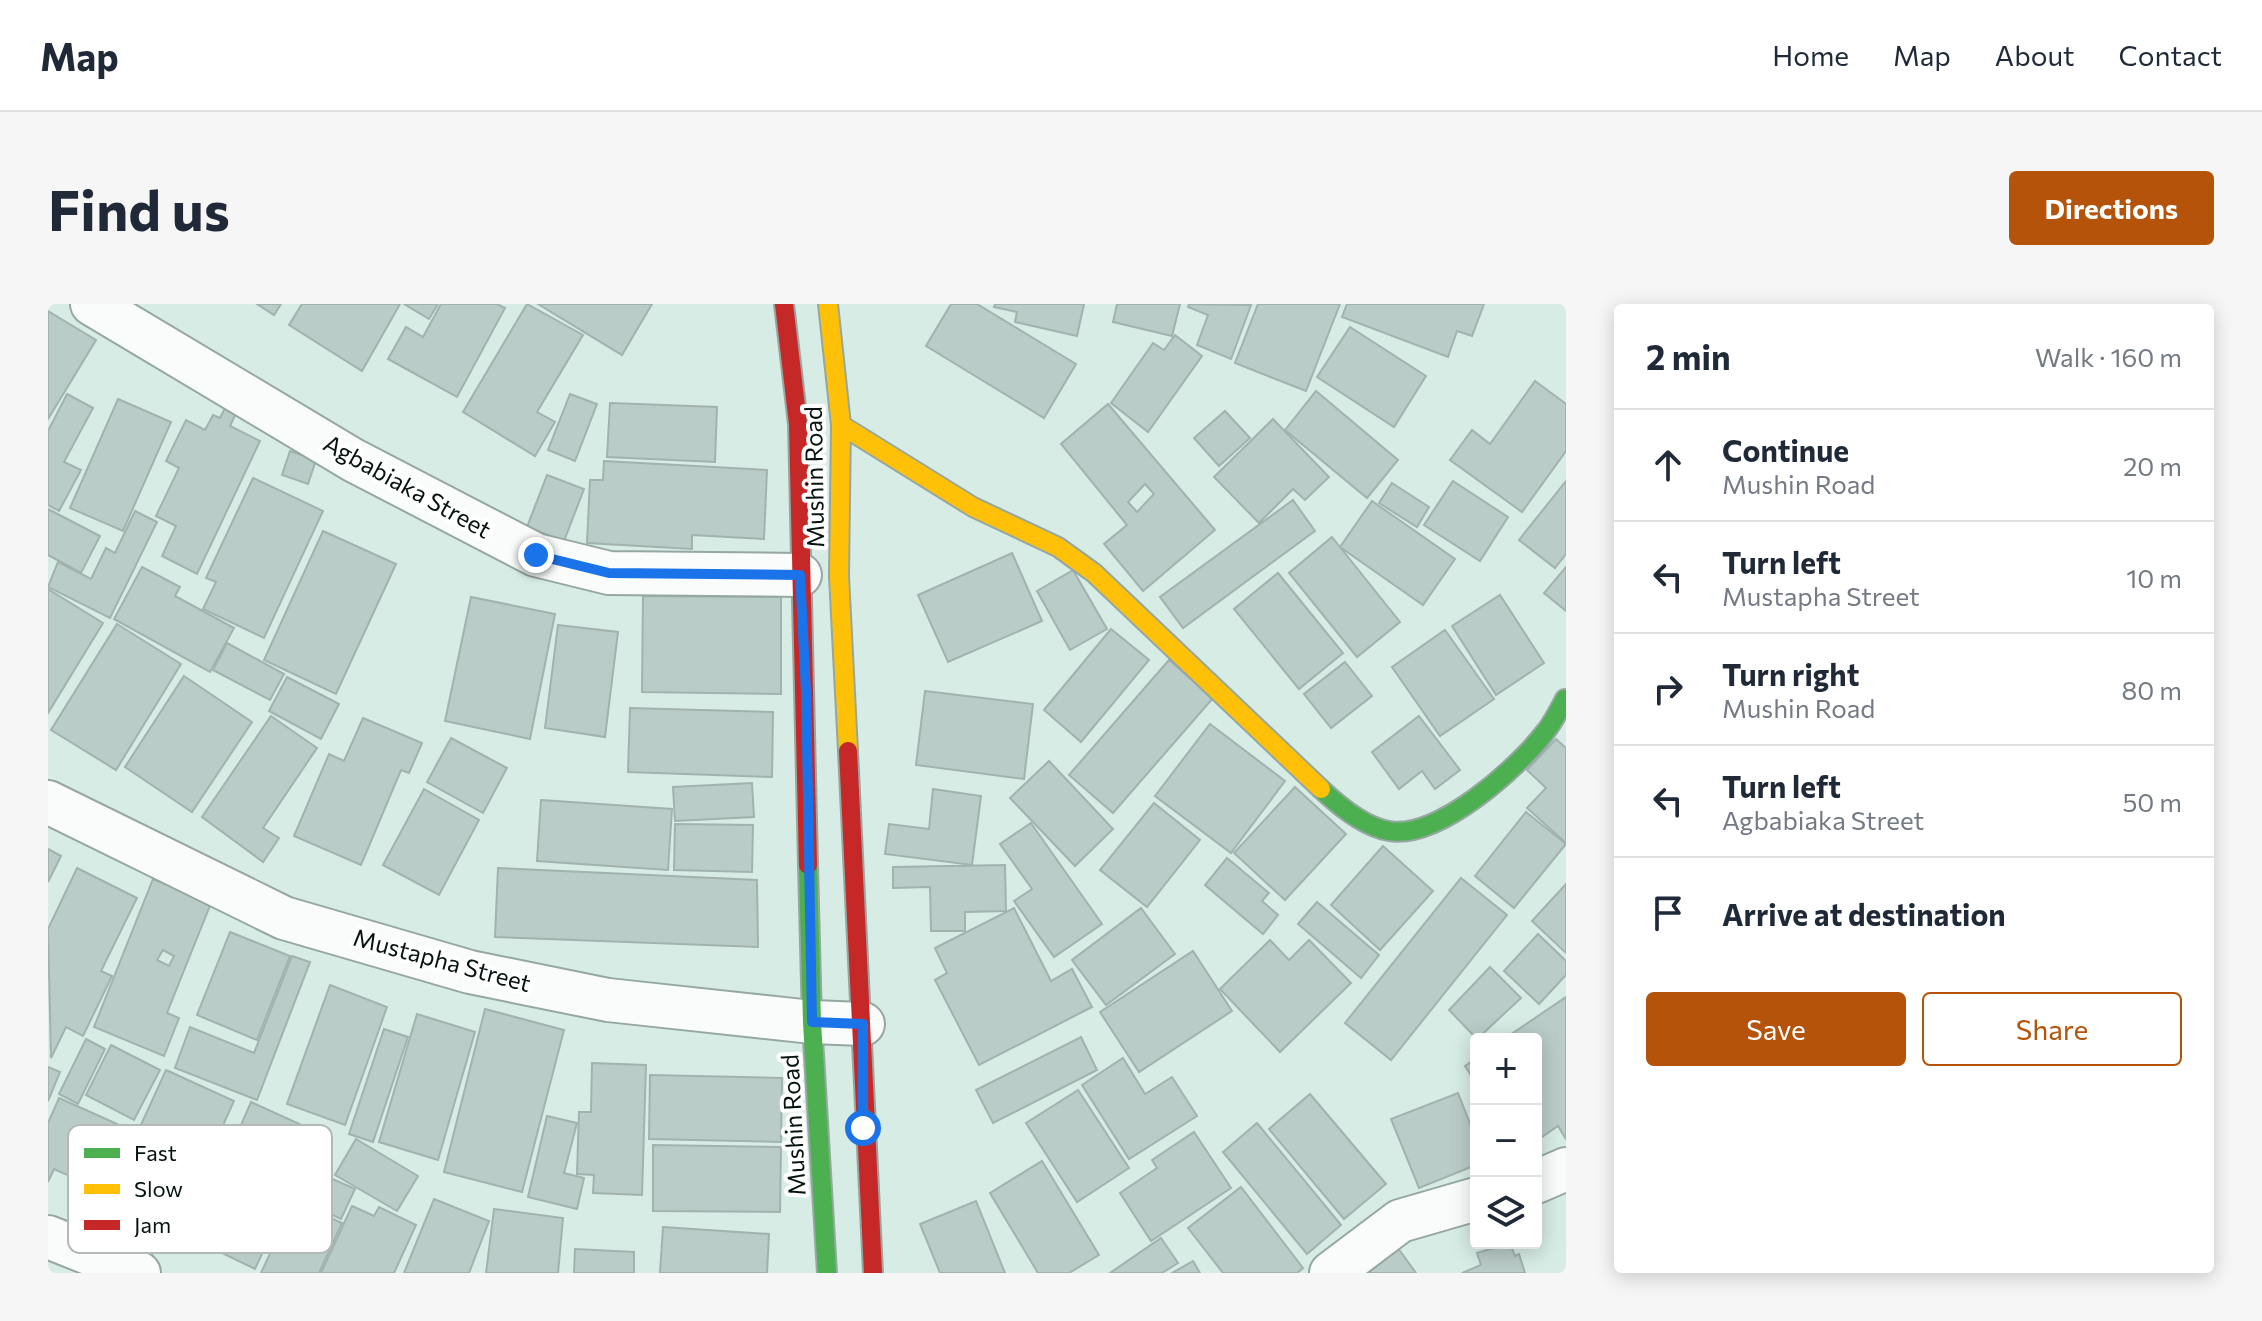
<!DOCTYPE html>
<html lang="en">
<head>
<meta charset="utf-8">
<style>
  :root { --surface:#fff; --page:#f6f6f7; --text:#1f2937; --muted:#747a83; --line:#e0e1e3; --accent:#b45309 }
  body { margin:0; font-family:Commissioner,sans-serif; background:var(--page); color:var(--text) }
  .controls { position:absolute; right:24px; bottom:24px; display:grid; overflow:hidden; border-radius:8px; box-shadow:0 4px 20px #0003 }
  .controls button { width:72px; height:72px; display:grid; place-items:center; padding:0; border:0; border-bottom:2px solid var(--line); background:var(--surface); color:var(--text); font:40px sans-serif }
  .stop { position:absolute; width:24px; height:24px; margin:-18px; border:6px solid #1a73e8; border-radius:50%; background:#fff }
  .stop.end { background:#1a73e8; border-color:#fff; box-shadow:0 2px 8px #0008 }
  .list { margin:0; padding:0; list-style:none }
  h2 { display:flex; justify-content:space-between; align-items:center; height:104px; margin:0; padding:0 32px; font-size:34px }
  h2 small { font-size:26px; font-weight:400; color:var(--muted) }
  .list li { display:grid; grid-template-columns:52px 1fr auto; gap:24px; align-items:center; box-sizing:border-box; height:112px; padding:0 32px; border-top:2px solid var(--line) }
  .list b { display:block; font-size:30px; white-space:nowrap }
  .list p { margin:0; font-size:26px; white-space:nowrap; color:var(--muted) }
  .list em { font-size:26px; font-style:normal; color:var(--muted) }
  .actions { display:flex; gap:16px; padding:24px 32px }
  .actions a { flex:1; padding:18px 0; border:2px solid var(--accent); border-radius:8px; text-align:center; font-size:28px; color:var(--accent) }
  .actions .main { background:var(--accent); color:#fff }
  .icon { flex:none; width:44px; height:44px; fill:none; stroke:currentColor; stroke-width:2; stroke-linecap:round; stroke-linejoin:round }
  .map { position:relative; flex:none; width:1518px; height:969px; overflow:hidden; border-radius:8px }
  header { display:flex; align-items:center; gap:48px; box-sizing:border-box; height:112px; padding:0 40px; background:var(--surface); border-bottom:2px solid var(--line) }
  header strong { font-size:38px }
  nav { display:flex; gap:44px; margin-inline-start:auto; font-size:28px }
  .intro { display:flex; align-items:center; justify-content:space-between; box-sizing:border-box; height:192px; padding:0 48px }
  h1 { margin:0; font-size:56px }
  .button { padding:20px 36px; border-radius:8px; background:var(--accent); color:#fff; font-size:28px; font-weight:700 }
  main { display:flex; gap:48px; padding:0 48px }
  aside { flex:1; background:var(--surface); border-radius:8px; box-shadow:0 4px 20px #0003 }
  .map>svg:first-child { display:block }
  .building { fill:#baccc8; stroke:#a1b2af; stroke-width:2; fill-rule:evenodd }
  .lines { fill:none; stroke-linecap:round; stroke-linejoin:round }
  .street-casing { stroke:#96a7a1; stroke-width:46 }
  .fast-casing { stroke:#96a7a1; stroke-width:22 }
  .slow-casing { stroke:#96a7a1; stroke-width:22 }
  .jam-casing { stroke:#96a7a1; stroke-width:22 }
  .street { stroke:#f9fcfb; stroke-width:42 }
  .fast { stroke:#4caf50; stroke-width:18 }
  .slow { stroke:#ffc107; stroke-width:18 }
  .jam { stroke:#c62828; stroke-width:18 }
  .route { stroke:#1a73e8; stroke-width:10 }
  .labels { text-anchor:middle; stroke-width:8; stroke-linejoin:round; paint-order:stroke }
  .street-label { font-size:24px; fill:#05120e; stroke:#fff }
  .key { fill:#fff; stroke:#b4b8b7; stroke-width:2 }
  .key-label { font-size:22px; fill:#05120e }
</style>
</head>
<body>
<header>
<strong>Map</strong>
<nav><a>Home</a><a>Map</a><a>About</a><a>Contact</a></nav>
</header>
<div class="intro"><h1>Find us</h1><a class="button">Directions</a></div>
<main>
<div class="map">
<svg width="1518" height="969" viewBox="0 0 1518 969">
  <rect width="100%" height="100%" fill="#d6ece4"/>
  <g class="building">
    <polygon points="209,0 233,0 226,11"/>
    <polygon points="254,0 352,0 314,67 241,21"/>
    <polygon points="356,0 390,0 381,15"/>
    <polygon points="393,0 449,0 457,4 409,93 340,55 358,23 375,33"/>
    <polygon points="479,0 535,31 489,108 507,118 487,152 415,108"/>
    <polygon points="490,0 604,0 574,51"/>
    <polygon points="903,0 929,0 1028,60 996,114 878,42"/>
    <polygon points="947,0 1036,0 1029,32 967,18 969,8 946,3"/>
    <polygon points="1069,0 1132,0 1124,32 1065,18"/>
    <polygon points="1141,0 1203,1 1183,55 1149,41 1160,11 1140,3"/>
    <polygon points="1210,0 1292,0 1258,87 1187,59"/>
    <polygon points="1299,0 1436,0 1424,32 1409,27 1400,53 1294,13"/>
    <polygon points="0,7 48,36 0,115"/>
    <polygon points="1302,23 1378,72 1346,123 1269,73"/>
    <polygon points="1127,31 1154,52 1100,128 1063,99 1105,39 1116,46"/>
    <polygon points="1487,77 1518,100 1518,147 1474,208 1402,156 1424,126 1442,140"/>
    <polygon points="1268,87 1350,156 1319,194 1237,126"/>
    <polygon points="19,90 45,104 16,158 33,166 11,207 0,201 0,127"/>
    <polygon points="522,90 549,100 527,157 500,146"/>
    <polygon points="70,95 123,118 75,227 22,204"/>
    <polygon points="562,99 669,103 667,158 559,153"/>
    <polygon points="179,100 190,105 182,122 212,137 149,270 114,252 128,222 108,212 131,164 118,157 138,116 157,126 165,111 172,114"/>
    <path d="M1060,100L1167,226L1095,287L1056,240L1079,221L1013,140ZM1097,180L1106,190L1089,208L1080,198Z"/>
    <polygon points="1177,107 1202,134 1171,162 1146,134"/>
    <polygon points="1225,115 1281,173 1257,196 1245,185 1211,219 1166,173"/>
    <polygon points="242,147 268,156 260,180 234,171"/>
    <polygon points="556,157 719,166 716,235 644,231 644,245 539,239 542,176 555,176"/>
    <polygon points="499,171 536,185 516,237 479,223"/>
    <polygon points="205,174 275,207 216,334 155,305 168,278 158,274"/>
    <polygon points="1405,177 1460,213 1432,257 1376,221"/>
    <polygon points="1518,177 1518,250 1507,264 1471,236"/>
    <polygon points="1344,179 1381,203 1369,223 1331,199"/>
    <polygon points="1245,196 1267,227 1135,324 1112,293"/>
    <polygon points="1324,197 1407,255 1375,301 1292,243"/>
    <polygon points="0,205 52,232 33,269 0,251"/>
    <polygon points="87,207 109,218 62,314 0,283 10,258 43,275 58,244 67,249"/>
    <polygon points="275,227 348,260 288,390 216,356"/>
    <polygon points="1284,233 1352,318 1309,353 1241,269"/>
    <polygon points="964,249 994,317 900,358 870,291"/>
    <polygon points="94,263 132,283 127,292 186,324 162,368 66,315"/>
    <polygon points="1518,263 1518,307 1496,289"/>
    <polygon points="1025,266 1059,325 1022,346 989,287"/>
    <polygon points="1230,269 1295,349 1251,385 1186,305"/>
    <polygon points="0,285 55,319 0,409"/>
    <polygon points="1452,291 1496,359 1448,391 1404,322"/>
    <polygon points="595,292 733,293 733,390 594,388"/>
    <polygon points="423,293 507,310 482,435 397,417"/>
    <polygon points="69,320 133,360 68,466 3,426"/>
    <polygon points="510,321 570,328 557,433 497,424"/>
    <polygon points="1063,325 1101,356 1033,438 996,406"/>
    <polygon points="1397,326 1446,395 1392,432 1344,363"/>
    <polygon points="179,339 236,370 222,396 165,366"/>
    <polygon points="1121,356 1165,394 1065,509 1021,471"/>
    <polygon points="1297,358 1324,392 1283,424 1256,390"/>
    <polygon points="136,372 204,418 144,508 77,463"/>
    <polygon points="239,373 291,400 273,435 221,407"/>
    <polygon points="877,387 985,400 976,475 868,461"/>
    <polygon points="582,404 725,408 724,473 580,468"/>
    <polygon points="223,412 269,444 215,524 231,534 215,558 154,513"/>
    <polygon points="1371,412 1412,466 1387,485 1374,467 1351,485 1324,448"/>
    <polygon points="315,414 374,439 361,469 353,466 313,561 246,532 281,450 296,457"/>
    <polygon points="1162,420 1237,477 1183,549 1107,492"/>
    <polygon points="403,434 459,464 435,509 379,478"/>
    <polygon points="1508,435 1518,444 1518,539 1479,504 1498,484 1479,466"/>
    <polygon points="1001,457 1065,525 1027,562 962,494"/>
    <polygon points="704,479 706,513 627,517 625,483"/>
    <polygon points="1247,483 1298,530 1237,596 1186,549"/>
    <polygon points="376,485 431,516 391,591 335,561"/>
    <polygon points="885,485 933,492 924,561 837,550 841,520 881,525"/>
    <polygon points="493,496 624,505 620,566 489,557"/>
    <polygon points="1106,499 1152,536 1099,603 1052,566"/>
    <polygon points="1478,508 1518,540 1466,604 1427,572"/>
    <polygon points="983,519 1054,620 1006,653 966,597 984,585 952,540"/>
    <polygon points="627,520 705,521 704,568 626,566"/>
    <polygon points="1335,542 1385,587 1332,646 1283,601"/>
    <polygon points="0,545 13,552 0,578"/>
    <polygon points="1179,554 1221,589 1214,597 1230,611 1215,630 1157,581"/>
    <polygon points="957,561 958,607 917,608 917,627 883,627 882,583 845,584 845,563"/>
    <polygon points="29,564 89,594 53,667 64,672 35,732 18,723 3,754 0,625"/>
    <polygon points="450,564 709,576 710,643 447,633"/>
    <polygon points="1413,574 1459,611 1343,756 1297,719"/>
    <path d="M105,575L163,599L119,709L131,714L116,752L46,723ZM115,646L126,652L121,662L109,656Z"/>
    <polygon points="1518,580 1518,649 1484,617"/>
    <polygon points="1269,598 1331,651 1313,674 1250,620"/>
    <polygon points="966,604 1003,677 1024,665 1044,703 931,761 887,676 899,669 887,644"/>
    <polygon points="1093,604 1127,650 1058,701 1024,656"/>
    <polygon points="182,628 242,652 209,736 149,711"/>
    <polygon points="1490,630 1518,657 1518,671 1491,700 1456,667"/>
    <polygon points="1222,636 1241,656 1261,636 1303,679 1232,748 1172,685"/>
    <polygon points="1145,647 1184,707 1091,768 1052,708"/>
    <polygon points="244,652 262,658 209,796 127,764 142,723 206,749"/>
    <polygon points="1442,663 1473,694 1429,735 1401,706"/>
    <polygon points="282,681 339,703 297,821 239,800"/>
    <polygon points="1518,693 1518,835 1510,822 1488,837 1488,735 1456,735"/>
    <polygon points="437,705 516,726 474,888 396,868"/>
    <polygon points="369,710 427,728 390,856 331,838"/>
    <polygon points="336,725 360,733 325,838 301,830"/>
    <polygon points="1033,733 1049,766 945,819 928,786"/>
    <polygon points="38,735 57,745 30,800 11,790"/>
    <polygon points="63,741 112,766 86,816 38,791"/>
    <polygon points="1075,754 1097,790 1124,773 1149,812 1081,855 1034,781"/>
    <polygon points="1428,754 1428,779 1417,762"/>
    <polygon points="544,759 598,761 594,891 545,889 546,871 529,870 531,808 543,808"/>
    <polygon points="0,763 12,768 0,797"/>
    <polygon points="118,766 186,797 133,914 65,882"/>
    <polygon points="602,771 734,774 733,838 601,835"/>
    <polygon points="1030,786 1081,864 1029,898 978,819"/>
    <polygon points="1410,789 1428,835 1428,861 1371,884 1343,815"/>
    <polygon points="1262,790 1338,880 1296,915 1221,825"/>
    <polygon points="11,794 87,828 60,889 6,865 0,878 0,819"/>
    <polygon points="203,798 258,823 245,855 210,839 200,862 179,853"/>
    <polygon points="499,812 529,819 516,869 536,874 529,905 480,893"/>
    <polygon points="1209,819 1293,921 1259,950 1175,848"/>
    <polygon points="1146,828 1183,884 1103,937 1072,889 1109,864 1104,856"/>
    <polygon points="308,835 370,872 349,907 287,871"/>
    <polygon points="605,841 733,843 732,908 605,907"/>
    <polygon points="209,845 253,866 207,965 145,935 182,857 199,865"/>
    <polygon points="994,857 1051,951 1021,969 990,969 942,889"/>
    <polygon points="258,872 277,880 265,906 294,919 271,969 213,969"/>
    <polygon points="280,873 307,885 293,915 267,903"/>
    <polygon points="1193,883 1255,964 1249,969 1175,969 1140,924"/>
    <polygon points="386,895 441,917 421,969 356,969"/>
    <polygon points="928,897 957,969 892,969 872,920"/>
    <polygon points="304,902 326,912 331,903 368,921 346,969 273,969"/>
    <polygon points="446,905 515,914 510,969 438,969"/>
    <polygon points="615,923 721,930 719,969 612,969"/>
    <polygon points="1113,934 1130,959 1114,969 1062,969"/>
    <polygon points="1462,939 1467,952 1471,950 1477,969 1414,969 1433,961 1429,949"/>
    <polygon points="1347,940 1368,969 1307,969"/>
    <polygon points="527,945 586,948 586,969 526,969"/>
    <polygon points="1145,957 1152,969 1124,969"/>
  </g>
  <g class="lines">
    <g class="street-casing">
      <g id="street">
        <polyline points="44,0 305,156 488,251 561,269 752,271"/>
        <polyline points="0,498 236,614 422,668 560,696 764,718 815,720"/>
        <polyline points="1488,878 1518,865"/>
        <polyline points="0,933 91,969"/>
        <polyline points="1283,969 1352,917 1428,895"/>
      </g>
    </g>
    <g class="fast-casing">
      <g id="fast">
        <path d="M1273,485C1291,502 1316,523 1341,527C1390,536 1470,464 1498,427C1506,417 1511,406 1517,395"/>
        <polyline points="760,561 764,718 779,969"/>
      </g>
    </g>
    <g class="slow-casing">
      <g id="slow">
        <polyline points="780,0 793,121 791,272 800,447"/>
        <polyline points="793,121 925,203 1010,243 1046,269 1273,485"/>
      </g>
    </g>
    <g class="jam-casing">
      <g id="jam">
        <polyline points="736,0 750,120 760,561"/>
        <polyline points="800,447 825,969"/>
      </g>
    </g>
    <use href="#street" class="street"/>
    <use href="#fast" class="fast"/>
    <use href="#slow" class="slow"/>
    <use href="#jam" class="jam"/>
  </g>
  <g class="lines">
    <polyline class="route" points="488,251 561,269 752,271 758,388 764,718 815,720 815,824"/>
  </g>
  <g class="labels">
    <g class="street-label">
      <text transform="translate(767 173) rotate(-91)" y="8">Mushin Road</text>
      <text transform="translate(359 183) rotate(29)" y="8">Agbabiaka Street</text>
      <text transform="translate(394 657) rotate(15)" y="8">Mustapha Street</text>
      <text transform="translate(746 821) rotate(-93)" y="8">Mushin Road</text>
    </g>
  </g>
  <rect x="20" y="821" width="264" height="128" rx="12" class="key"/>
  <rect x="36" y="844" width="36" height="10" fill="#4caf50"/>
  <rect x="36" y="880" width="36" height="10" fill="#ffc107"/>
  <rect x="36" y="916" width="36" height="10" fill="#c62828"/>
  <g class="key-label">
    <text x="86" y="857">Fast</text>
    <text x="86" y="893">Slow</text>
    <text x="86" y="929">Jam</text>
  </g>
</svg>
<div class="controls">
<button>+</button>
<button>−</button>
<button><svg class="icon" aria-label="layers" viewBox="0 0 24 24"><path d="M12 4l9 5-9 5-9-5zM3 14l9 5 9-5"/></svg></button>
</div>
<div class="stop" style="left:815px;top:824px"></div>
<div class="stop end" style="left:488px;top:251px"></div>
</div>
<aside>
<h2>2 min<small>Walk · 160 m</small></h2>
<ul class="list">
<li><svg class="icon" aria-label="ahead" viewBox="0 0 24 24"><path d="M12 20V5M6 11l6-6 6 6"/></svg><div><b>Continue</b><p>Mushin Road</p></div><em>20 m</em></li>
<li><svg class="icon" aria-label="left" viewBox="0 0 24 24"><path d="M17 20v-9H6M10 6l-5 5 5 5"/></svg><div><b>Turn left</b><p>Mustapha Street</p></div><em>10 m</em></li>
<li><svg class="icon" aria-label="right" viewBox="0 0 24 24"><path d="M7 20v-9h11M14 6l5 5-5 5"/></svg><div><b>Turn right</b><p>Mushin Road</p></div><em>80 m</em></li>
<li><svg class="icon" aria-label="left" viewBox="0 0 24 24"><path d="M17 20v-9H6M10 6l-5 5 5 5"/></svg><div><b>Turn left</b><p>Agbabiaka Street</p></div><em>50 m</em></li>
<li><svg class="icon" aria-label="arrive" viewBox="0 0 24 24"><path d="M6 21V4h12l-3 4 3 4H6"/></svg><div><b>Arrive at destination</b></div></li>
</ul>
<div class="actions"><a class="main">Save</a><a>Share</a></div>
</aside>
</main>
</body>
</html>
